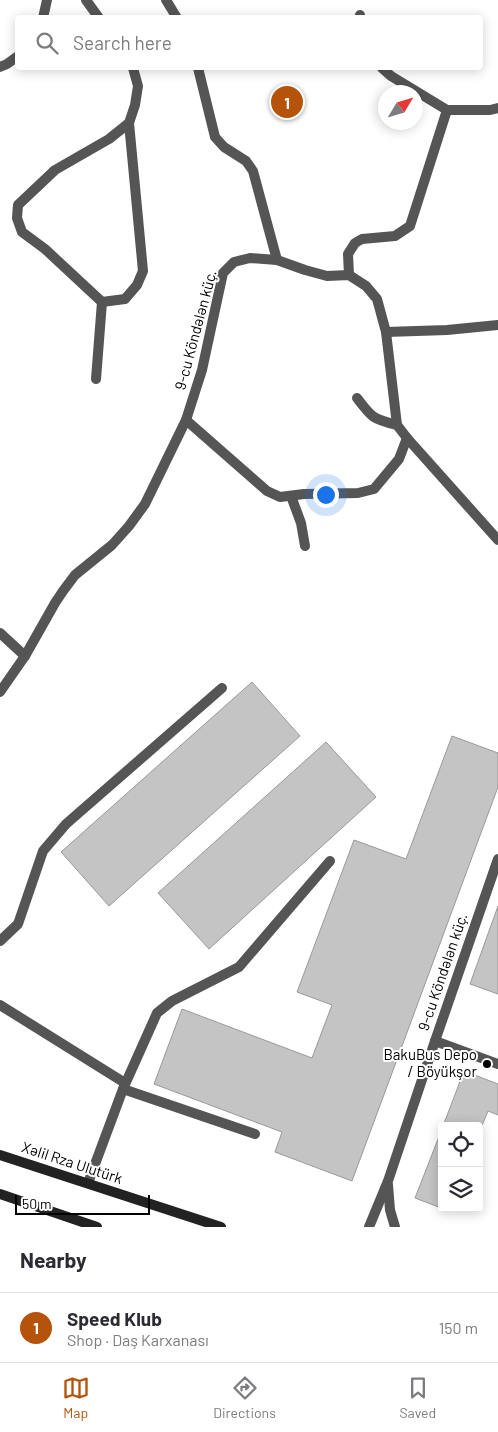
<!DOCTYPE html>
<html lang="en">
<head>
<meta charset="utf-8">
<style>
  :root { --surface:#fff; --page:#f7f7f7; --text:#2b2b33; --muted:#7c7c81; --line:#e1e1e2; --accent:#b45309 }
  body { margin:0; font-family:Barlow,sans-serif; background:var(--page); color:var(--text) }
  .controls { position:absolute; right:15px; bottom:15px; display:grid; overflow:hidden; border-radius:5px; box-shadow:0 2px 12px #0003 }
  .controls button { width:45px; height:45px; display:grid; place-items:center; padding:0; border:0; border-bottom:1px solid var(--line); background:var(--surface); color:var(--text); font:25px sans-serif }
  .compass { position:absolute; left:378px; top:85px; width:45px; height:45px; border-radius:50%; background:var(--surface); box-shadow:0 2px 12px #0003; rotate:52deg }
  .scale { position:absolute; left:15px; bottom:12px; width:135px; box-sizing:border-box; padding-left:5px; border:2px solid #000; border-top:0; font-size:14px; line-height:18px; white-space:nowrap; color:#000; -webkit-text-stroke:4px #fff; paint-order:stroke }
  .you { position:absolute; left:325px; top:494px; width:18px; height:18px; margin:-12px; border:4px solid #fff; border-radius:50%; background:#1a73e8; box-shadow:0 0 0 8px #1a73e833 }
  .badge { display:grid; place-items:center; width:32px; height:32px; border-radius:50%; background:var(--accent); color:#fff; font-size:16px; font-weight:700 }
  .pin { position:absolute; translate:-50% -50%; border:2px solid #fff; box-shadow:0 1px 5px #0006 }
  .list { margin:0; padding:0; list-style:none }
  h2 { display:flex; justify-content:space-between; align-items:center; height:65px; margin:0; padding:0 20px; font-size:21px }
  h2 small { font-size:16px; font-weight:400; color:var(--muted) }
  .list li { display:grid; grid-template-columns:32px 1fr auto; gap:15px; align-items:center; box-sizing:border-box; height:70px; padding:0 20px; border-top:1px solid var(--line) }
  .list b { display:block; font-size:19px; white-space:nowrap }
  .list p { margin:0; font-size:16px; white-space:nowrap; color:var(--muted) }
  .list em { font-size:16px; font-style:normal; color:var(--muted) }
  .icon { flex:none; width:28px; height:28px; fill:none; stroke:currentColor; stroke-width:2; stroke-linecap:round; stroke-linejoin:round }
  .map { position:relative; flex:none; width:498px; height:1227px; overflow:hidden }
  .search { position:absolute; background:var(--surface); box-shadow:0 2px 12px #0003; left:15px; right:15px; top:15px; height:55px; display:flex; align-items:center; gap:12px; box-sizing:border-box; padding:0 18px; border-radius:5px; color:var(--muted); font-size:19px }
  .sheet { height:135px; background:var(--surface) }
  nav { display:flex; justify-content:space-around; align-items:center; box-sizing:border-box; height:70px; border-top:1px solid var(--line); background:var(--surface); font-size:14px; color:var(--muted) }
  nav a { display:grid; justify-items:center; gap:2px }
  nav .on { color:var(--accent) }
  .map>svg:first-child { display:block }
  .building { fill:#c4c4c4; stroke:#999 }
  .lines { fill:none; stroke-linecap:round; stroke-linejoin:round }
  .lane { stroke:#555; stroke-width:10 }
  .street { stroke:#555; stroke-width:10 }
  .secondary { stroke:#222; stroke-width:10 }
  .poi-dot { fill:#000; stroke:#fff; stroke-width:2 }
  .labels { text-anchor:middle; stroke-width:4; stroke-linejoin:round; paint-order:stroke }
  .street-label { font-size:15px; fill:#000; stroke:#fff }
  .poi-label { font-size:15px; fill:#000; stroke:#fff; text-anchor:end }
</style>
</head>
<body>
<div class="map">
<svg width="498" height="1227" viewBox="0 0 498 1227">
  <rect width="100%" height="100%" fill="#fff"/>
  <g class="building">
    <polygon points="252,682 300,736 109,906 61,852"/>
    <polygon points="452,736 498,753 498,787 352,1181 275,1152 282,1132 154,1084 182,1009 312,1058 332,1005 297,992 354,840 406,859"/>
    <polygon points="326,742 376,797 209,949 158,893"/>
    <polygon points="498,906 498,994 470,984"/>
    <polygon points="464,1071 498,1084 498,1115 488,1111 479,1133 479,1126 443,1126"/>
    <polygon points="442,1129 442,1208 450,1208 449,1211 415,1198"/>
  </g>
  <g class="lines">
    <g class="lane">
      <polyline points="86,0 99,18"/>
      <polyline points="43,18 47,0"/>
      <polyline points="0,67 7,64 18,56"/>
      <polyline points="102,302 125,299 137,285 143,271 129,123"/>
      <polyline points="96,379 102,302 45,249 22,232 17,218 18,205 55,170 109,139 129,123 135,105 138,86 133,68"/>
      <polyline points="0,633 25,656"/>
      <polyline points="0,941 18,924 43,851 66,824 222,688"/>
      <polyline points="0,1005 125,1083"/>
      <polyline points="435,1041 498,1064"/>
      <polyline points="123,1089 255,1134"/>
      <polyline points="88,1183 123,1089 157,1013 172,1001 239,967 330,861"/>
    </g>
    <g class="street">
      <polyline points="166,0 177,18"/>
      <polyline points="359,18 360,15"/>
      <polyline points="198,68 215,137 224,147 246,161 253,171 277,260"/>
      <polyline points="382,68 391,76 447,110"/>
      <polyline points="349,275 348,254 355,243 362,239 395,236 410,226 447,110 490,110 498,108"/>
      <polyline points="386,332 447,330 498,325"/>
      <path d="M357,398C372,418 373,419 397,425"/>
      <polyline points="186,420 267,491 280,497 304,494 358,493 374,489 399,459 407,438"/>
      <polyline points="291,496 301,523 305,546"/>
      <polyline points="0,692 25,656 55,603 63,591 75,575 112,545 129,526 145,504 186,420 202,370 223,273 234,262 250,258 277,260 305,270 327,276 349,275 366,286 377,299 386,332 397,425 407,438 498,540"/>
      <polyline points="388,1185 390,1210 395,1227"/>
      <polyline points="369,1227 388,1181 435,1041 498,859"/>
    </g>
    <g class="secondary">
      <polyline points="0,1155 221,1227"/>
      <polyline points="0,1194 97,1227"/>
    </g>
  </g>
  <circle class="poi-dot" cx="487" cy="1064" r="5"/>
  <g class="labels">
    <g class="street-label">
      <text transform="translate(196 330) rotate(-75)" y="5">9-cu Köndələn küç.</text>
      <text transform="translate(443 972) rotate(-71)" y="5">9-cu Köndələn küç.</text>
      <text transform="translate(72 1163) rotate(18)" y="5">Xəlil Rza Ulutürk</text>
    </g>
    <g class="poi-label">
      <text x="477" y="1060">BakuBus Depo<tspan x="477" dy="17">/ Böyükşor</tspan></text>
    </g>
  </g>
</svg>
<div class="controls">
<button><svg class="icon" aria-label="locate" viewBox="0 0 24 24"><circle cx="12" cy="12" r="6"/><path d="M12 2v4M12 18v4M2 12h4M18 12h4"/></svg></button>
<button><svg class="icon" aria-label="layers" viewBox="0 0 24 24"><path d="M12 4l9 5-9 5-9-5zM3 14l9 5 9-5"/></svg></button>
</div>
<svg class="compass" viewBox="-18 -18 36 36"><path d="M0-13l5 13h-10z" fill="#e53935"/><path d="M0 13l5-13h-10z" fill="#7c7c81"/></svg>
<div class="scale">50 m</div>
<div class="you"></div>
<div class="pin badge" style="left:287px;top:102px">1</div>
<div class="search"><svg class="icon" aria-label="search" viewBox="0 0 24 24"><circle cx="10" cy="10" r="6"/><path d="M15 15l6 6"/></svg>Search here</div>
</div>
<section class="sheet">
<h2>Nearby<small></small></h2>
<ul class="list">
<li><span class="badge">1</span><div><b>Speed Klub</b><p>Shop · Daş Karxanası</p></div><em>150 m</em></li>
</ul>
</section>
<nav>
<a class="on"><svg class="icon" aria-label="map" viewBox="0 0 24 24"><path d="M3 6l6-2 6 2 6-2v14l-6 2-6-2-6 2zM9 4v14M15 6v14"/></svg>Map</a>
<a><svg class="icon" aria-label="directions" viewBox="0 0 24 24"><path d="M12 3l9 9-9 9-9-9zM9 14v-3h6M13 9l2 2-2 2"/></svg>Directions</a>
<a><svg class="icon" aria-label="saved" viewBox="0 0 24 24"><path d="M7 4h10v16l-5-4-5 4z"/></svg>Saved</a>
</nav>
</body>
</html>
